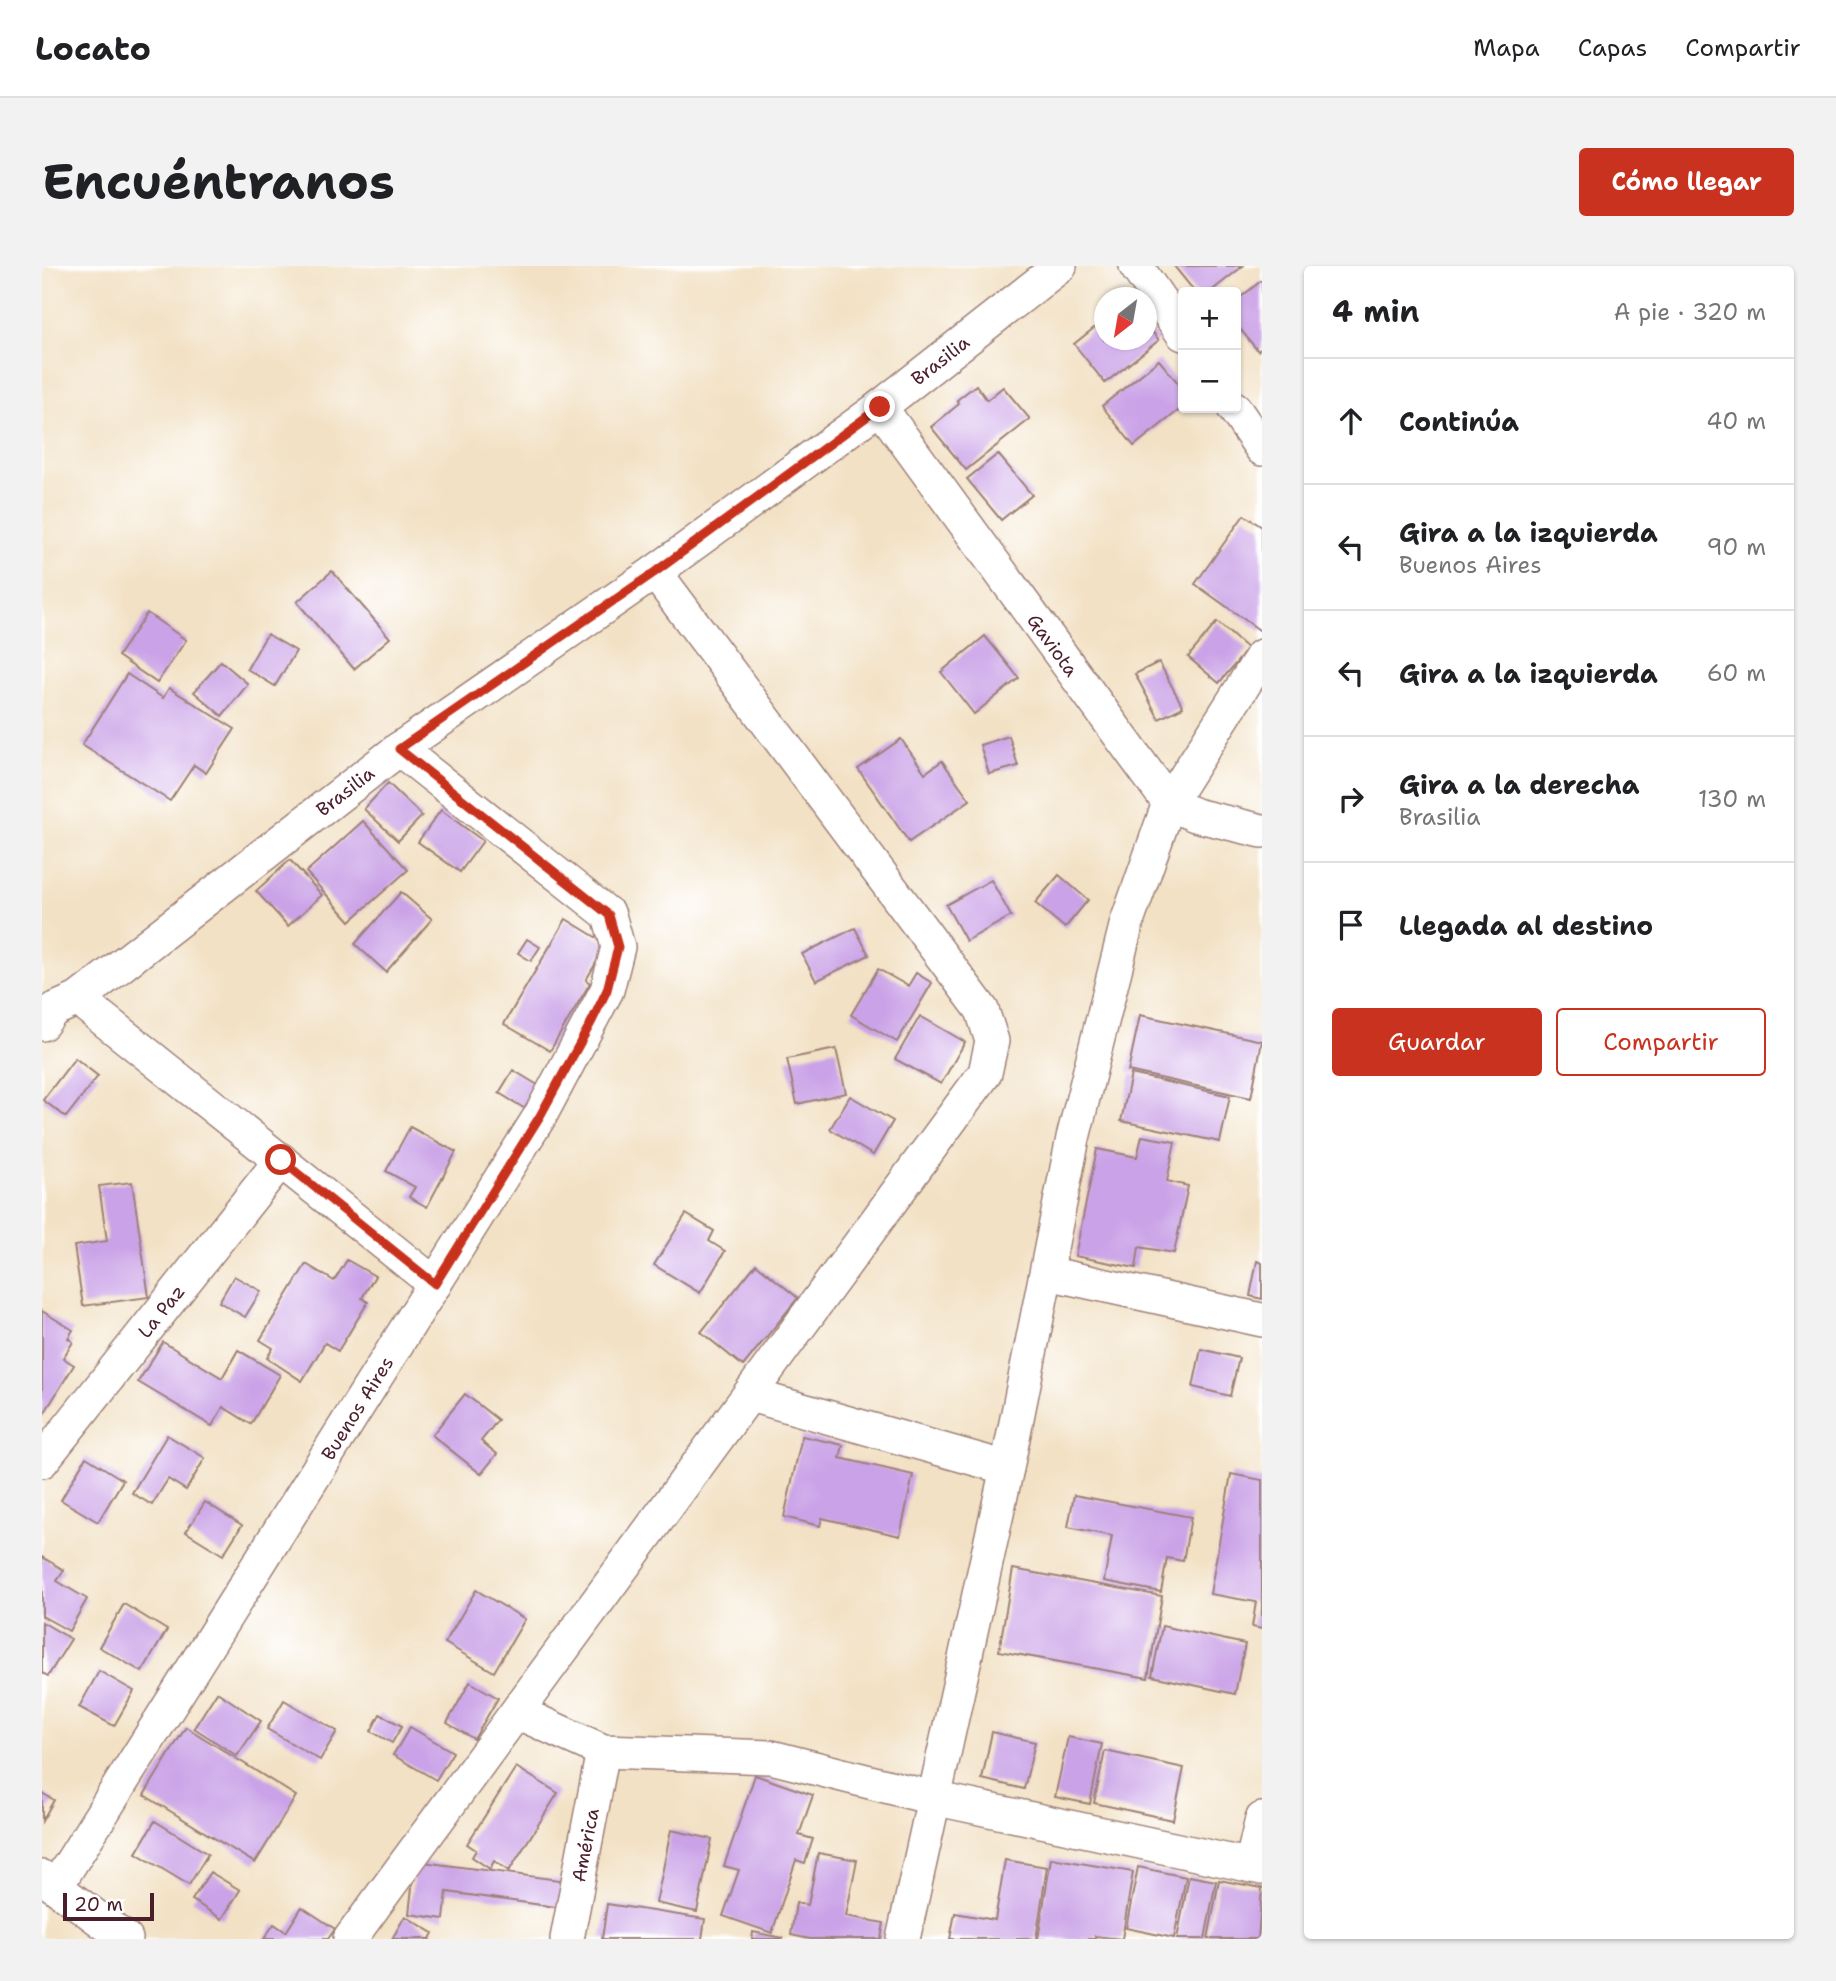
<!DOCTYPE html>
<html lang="es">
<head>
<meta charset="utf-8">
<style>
  :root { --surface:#fff; --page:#f2f2f2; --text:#202124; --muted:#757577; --line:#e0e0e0; --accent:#c8321e }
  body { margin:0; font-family:"Shantell Sans",sans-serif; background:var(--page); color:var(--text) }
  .controls { position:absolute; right:21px; top:21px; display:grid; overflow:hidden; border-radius:7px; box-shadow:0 2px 5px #0004 }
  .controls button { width:63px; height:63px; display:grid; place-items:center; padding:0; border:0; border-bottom:2px solid var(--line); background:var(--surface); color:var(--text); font:35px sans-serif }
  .compass { position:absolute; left:1052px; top:21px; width:63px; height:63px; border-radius:50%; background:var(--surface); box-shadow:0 2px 5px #0004; rotate:211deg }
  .scale { position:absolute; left:21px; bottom:18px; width:91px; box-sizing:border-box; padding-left:7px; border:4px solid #4a1f2b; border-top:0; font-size:19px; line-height:24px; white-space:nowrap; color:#4a1f2b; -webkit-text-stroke:5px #fff; paint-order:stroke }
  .stop { position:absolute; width:21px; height:21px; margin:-16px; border:5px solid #c8321e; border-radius:50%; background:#fff }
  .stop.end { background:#c8321e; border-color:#fff; box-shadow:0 2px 7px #0008 }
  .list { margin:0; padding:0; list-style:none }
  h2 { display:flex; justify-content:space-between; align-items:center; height:91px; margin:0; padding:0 28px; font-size:30px }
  h2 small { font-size:23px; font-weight:400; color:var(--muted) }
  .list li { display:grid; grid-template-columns:46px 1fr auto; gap:21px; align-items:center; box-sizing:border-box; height:126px; padding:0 28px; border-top:2px solid var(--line) }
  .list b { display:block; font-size:26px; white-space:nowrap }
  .list p { margin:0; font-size:23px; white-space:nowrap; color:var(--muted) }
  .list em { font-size:23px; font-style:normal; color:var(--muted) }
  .actions { display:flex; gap:14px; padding:21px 28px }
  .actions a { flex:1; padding:16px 0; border:2px solid var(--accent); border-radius:7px; text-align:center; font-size:24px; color:var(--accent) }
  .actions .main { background:var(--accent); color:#fff }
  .icon { flex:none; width:38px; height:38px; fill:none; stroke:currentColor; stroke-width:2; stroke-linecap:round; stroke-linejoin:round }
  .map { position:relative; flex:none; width:1220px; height:1673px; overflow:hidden; border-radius:7px }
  header { display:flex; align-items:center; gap:42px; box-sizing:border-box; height:98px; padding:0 35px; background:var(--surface); border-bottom:2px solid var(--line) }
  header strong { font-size:33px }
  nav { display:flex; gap:38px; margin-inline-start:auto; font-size:24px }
  .intro { display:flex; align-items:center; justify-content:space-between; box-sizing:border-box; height:168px; padding:0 42px }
  h1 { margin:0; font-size:49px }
  .button { padding:18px 32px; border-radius:7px; background:var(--accent); color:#fff; font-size:24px; font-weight:700 }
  main { display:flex; gap:42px; padding:0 42px }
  aside { flex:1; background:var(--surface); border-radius:7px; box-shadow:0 2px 5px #0004 }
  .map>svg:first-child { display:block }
  .building { fill:#caa2e7 }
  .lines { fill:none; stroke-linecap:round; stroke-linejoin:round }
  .minor-casing { stroke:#9e8078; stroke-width:36 }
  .minor { stroke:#fff; stroke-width:33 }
  .route { stroke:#c8321e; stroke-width:9 }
  .labels { text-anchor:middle; stroke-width:5; stroke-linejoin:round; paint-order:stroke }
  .street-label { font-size:19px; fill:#4a1f2b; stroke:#fff }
</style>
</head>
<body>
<header>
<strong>Locato</strong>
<nav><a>Mapa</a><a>Capas</a><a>Compartir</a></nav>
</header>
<div class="intro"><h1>Encuéntranos</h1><a class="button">Cómo llegar</a></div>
<main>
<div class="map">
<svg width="1220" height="1673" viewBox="0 0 1220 1673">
  <rect width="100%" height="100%" fill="#fff"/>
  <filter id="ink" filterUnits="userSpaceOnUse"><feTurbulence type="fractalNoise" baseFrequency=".0143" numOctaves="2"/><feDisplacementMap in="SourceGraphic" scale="14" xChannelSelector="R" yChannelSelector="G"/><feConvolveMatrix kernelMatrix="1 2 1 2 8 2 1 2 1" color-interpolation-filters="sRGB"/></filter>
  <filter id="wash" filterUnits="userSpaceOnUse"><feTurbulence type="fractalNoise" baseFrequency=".00686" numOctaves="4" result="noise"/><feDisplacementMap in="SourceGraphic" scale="28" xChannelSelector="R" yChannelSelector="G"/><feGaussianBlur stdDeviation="1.57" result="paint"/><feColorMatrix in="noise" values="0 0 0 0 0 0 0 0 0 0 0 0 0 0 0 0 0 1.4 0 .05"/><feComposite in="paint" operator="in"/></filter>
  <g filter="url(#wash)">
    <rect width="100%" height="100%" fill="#f2e1c4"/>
    <g id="blocks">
      <g class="building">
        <polygon points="1132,0 1201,0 1168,26 1153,26"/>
        <polygon points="1220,14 1220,82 1216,85 1194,58 1194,35"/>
        <polygon points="1062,54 1062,74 1104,74 1104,58 1117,74 1063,117 1032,78"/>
        <polygon points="1117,94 1141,123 1141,141 1092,180 1060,140"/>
        <polygon points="934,119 945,134 961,121 988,153 924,204 889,161 917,138 915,134"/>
        <polygon points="956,188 990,229 959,254 925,213"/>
        <polygon points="1202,249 1220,261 1220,366 1153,318"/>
        <polygon points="290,305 348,372 312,403 255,336"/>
        <polygon points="105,347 144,374 115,417 76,390"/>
        <polygon points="1175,356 1206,383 1177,417 1146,391"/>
        <polygon points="225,368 254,385 233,420 205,403"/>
        <polygon points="943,370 977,412 932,448 899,406"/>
        <polygon points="179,395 206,418 180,450 152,426"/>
        <polygon points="1117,396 1141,441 1117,453 1093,408"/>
        <polygon points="85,408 121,432 127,422 193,463 164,507 152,499 128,535 40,479"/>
        <polygon points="967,470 976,500 947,508 938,479"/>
        <polygon points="859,473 883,507 900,495 928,534 867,576 816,503"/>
        <polygon points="346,517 380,550 356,575 322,543"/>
        <polygon points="399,544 441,575 418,606 376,576"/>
        <polygon points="321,555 366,604 308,655 264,606"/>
        <polygon points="248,594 280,629 246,660 214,625"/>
        <polygon points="1017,609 1046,634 1023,662 993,637"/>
        <polygon points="949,614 969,650 924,675 904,639"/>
        <polygon points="359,626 390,653 344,706 313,678"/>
        <polygon points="524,653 565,678 544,714 548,717 508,785 462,758"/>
        <polygon points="813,662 827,689 774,715 760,688"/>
        <polygon points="485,673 498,681 489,695 476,687"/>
        <polygon points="836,703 866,720 874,707 890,717 855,776 809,749"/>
        <polygon points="1098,749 1220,775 1209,832 1086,805"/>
        <polygon points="878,750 923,776 899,818 853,793"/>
        <polygon points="794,783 804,827 755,838 745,793"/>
        <polygon points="33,792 56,810 24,851 1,834"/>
        <polygon points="471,804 504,824 490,847 457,827"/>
        <polygon points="1089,808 1188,830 1178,876 1079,855"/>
        <polygon points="808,830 851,855 831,889 788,863"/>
        <polygon points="368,861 414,886 385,941 367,931 373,921 344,905"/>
        <polygon points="1100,870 1133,876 1125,915 1146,920 1132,987 1097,981 1094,1002 1033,990 1055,883 1095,891"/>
        <polygon points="90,916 107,1031 41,1040 32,980 65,975 57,920"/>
        <polygon points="644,948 672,965 667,975 683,985 658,1027 612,999"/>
        <polygon points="305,994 333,1010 320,1032 326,1036 296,1085 283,1077 260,1115 225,1092 231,1082 218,1074 264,998 292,1015"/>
        <polygon points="1215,995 1220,997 1220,1033 1208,1030"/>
        <polygon points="714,998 756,1032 701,1100 659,1066"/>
        <polygon points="192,1010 219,1025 203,1051 177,1036"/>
        <polygon points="0,1045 31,1064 26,1072 31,1076 21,1092 32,1099 0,1151"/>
        <polygon points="121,1076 180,1112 196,1084 238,1109 209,1158 181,1141 170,1160 96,1116"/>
        <polygon points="1159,1083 1197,1092 1188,1130 1151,1121"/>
        <polygon points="423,1128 456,1154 439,1175 455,1188 439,1208 390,1169"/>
        <polygon points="125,1169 163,1192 144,1224 126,1213 110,1239 90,1227"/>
        <polygon points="760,1170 801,1179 798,1192 871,1209 858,1270 780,1252 778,1260 742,1251"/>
        <polygon points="44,1191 81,1214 56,1256 19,1234"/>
        <polygon points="1189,1208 1220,1214 1220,1363 1210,1361 1214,1336 1168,1328"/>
        <polygon points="1032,1229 1149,1251 1141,1295 1125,1292 1119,1326 1062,1315 1070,1270 1026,1261"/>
        <polygon points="163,1236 200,1259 181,1289 144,1266"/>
        <polygon points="0,1291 22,1304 15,1315 45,1333 27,1365 0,1350"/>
        <polygon points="971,1303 1120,1330 1106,1412 957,1385"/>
        <polygon points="434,1324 483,1353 452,1406 403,1377"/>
        <polygon points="82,1338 125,1364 100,1406 57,1381"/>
        <polygon points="0,1356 29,1373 6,1410 0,1407"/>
        <polygon points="1120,1360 1203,1378 1193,1428 1110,1410"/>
        <polygon points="57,1405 92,1425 72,1460 37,1441"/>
        <polygon points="428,1416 456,1432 432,1473 405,1457"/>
        <polygon points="175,1426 219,1455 195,1490 152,1462"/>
        <polygon points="242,1434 295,1465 278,1494 225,1463"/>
        <polygon points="338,1448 360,1460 350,1477 329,1465"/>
        <polygon points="144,1461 254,1530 213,1597 102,1529"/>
        <polygon points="368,1461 411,1486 394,1514 351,1489"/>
        <polygon points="950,1466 993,1476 982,1523 940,1513"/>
        <polygon points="1026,1471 1060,1478 1048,1538 1013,1531"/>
        <polygon points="1063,1485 1142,1502 1131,1554 1052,1537"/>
        <polygon points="474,1501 516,1527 467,1605 452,1595 448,1603 430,1591 434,1584 425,1578"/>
        <polygon points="713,1509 771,1529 757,1569 771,1573 763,1597 754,1594 730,1667 681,1650 697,1604 682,1600"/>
        <polygon points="0,1527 12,1534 0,1555"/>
        <polygon points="113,1555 166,1588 147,1619 94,1587"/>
        <polygon points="629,1564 670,1573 655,1646 614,1637"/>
        <polygon points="776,1587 815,1594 804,1650 842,1657 839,1673 768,1673 749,1669 754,1637 766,1639"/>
        <polygon points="1009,1592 1091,1606 1080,1673 1053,1670 1053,1673 996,1673"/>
        <polygon points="963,1594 1005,1601 994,1673 908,1673 913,1647 953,1654"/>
        <polygon points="373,1595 525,1615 522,1642 405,1626 402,1653 367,1648"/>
        <polygon points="1096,1601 1144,1611 1132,1672 1084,1662"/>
        <polygon points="168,1606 198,1624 180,1653 150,1634"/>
        <polygon points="1147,1610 1174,1615 1163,1673 1135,1673"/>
        <polygon points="1177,1614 1220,1622 1216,1673 1166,1673"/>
        <polygon points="565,1638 663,1653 660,1673 560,1673"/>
        <polygon points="260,1641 293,1663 286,1673 222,1673 232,1658 244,1666"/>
        <polygon points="363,1650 391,1667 388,1673 350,1673"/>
        <polygon points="711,1666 741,1672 741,1673 710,1673"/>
      </g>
    </g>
  </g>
  <g filter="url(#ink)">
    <use href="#blocks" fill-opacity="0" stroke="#9e8078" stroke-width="2"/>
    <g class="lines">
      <g class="minor-casing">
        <g id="minor">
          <polyline points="1094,0 1141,68"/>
          <polyline points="838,141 1127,537 1153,549 1220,565"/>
          <polyline points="1192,142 1220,183"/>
          <polyline points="36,733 393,1018"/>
          <polyline points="0,758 11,744 36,733 357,483 613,306 838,141 1018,0"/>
          <polyline points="1005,1007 1220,1054"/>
          <polyline points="708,1129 965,1202"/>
          <polyline points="0,1195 239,894"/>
          <polyline points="477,1447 561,1485 729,1491 891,1532 1220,1602"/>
          <polyline points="1209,1600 1220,1553"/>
          <polyline points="0,1611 84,1673"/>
          <polyline points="15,1619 498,850 565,724 576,681 567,649 357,483"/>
          <polyline points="308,1673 943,807 950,775 940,744 613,306"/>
          <polyline points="525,1673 561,1485"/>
          <polyline points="861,1673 965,1202 1031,872 1085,656 1127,537 1220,390"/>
        </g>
      </g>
      <use href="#minor" class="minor"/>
    </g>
  </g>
  <g class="lines" filter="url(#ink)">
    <polyline class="route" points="239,894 393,1018 498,850 550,755 565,724 576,681 567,649 357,483 613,306 838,141"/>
  </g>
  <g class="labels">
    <g class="street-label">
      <text transform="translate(898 94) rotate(-38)" y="7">Brasilia</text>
      <text transform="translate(1011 379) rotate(54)" y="7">Gaviota</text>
      <text transform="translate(303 525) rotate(-38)" y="7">Brasilia</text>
      <text transform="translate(119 1045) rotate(-51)" y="7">La Paz</text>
      <text transform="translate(315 1142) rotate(-58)" y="7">Buenos Aires</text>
      <text transform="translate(543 1579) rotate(-79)" y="7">América</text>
    </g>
  </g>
</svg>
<div class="controls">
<button>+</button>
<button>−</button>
</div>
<svg class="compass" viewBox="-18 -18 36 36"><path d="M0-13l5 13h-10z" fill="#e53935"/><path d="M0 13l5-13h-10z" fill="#757577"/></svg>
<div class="scale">20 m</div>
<div class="stop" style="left:239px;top:894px"></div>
<div class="stop end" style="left:838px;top:141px"></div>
</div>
<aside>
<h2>4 min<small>A pie · 320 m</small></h2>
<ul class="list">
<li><svg class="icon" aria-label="ahead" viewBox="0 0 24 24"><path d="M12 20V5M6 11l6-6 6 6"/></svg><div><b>Continúa</b></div><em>40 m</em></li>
<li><svg class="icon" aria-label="left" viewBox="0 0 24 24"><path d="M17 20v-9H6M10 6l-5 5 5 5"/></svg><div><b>Gira a la izquierda</b><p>Buenos Aires</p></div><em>90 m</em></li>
<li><svg class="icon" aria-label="left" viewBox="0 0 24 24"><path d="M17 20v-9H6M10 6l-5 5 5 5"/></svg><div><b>Gira a la izquierda</b></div><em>60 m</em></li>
<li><svg class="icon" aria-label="right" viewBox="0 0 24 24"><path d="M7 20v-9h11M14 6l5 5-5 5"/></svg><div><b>Gira a la derecha</b><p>Brasilia</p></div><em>130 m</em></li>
<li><svg class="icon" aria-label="arrive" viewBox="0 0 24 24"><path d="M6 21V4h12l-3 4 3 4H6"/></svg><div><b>Llegada al destino</b></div></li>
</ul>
<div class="actions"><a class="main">Guardar</a><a>Compartir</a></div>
</aside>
</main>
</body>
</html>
